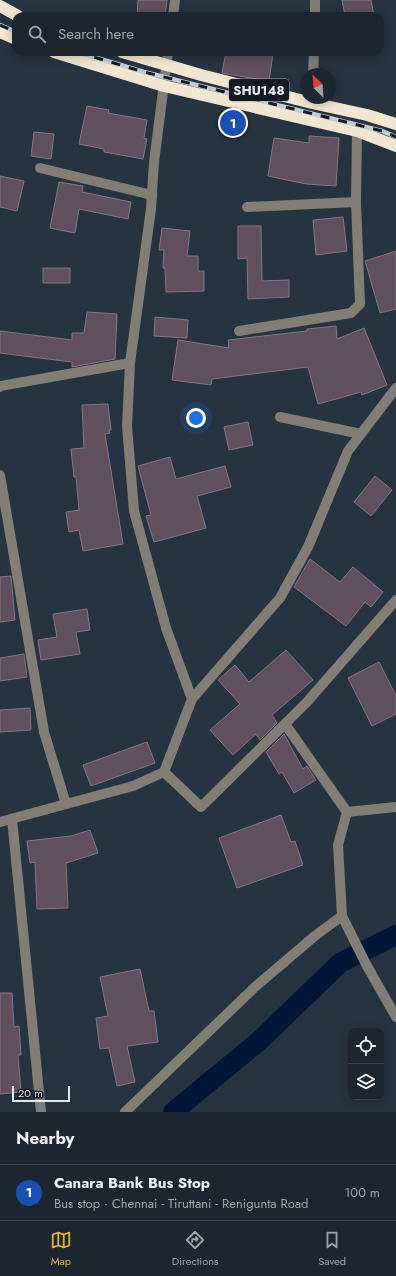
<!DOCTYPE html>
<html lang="en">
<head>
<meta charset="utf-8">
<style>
  :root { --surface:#1c2630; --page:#29323c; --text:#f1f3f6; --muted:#a0a5ab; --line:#3a434c; --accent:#e1af34 }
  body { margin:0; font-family:Jost,sans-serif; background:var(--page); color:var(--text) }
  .controls { position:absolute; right:12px; bottom:12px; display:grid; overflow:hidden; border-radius:8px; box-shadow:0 2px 10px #0003 }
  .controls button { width:36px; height:36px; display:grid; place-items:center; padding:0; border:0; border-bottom:1px solid var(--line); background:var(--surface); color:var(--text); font:20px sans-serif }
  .compass { position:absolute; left:300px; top:68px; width:36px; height:36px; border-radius:50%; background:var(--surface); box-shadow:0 2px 10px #0003; rotate:335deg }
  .scale { position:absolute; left:12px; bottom:10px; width:58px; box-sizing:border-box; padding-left:4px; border:2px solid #e1e9f1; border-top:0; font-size:11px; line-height:14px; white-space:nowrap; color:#e1e9f1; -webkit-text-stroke:3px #141a20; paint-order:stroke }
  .you { position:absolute; left:196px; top:418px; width:14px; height:14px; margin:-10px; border:3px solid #fff; border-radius:50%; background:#1a73e8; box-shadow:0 0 0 6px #1a73e833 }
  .badge { display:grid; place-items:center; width:26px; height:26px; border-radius:50%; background:var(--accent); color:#fff; font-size:13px; font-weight:700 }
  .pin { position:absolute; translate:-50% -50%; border:2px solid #fff; box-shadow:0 1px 4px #0006 }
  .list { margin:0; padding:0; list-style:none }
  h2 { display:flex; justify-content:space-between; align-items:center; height:52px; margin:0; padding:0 16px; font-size:17px }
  h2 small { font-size:13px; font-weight:400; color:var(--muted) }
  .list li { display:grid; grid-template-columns:26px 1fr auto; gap:12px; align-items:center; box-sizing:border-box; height:56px; padding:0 16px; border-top:1px solid var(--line) }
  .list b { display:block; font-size:15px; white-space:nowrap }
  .list p { margin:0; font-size:13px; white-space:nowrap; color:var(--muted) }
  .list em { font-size:13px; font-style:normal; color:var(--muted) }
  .icon { flex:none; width:22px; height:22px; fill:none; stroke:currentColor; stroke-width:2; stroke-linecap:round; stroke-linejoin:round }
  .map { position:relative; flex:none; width:396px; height:1112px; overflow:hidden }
  .search { position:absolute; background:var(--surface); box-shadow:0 2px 10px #0003; left:12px; right:12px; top:12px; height:44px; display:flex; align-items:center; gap:10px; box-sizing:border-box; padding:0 14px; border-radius:12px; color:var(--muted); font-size:15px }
  .sheet { height:108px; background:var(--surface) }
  nav { display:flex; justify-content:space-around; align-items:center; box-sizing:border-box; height:56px; border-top:1px solid var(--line); background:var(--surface); font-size:11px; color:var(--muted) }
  nav a { display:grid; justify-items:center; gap:2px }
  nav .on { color:var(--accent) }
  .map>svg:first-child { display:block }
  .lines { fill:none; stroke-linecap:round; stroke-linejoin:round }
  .canal { stroke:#011636; stroke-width:20 }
  .building { fill:#60505d; stroke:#867583 }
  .minor { stroke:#827d75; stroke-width:10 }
  .highway { stroke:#f2e5d2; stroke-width:12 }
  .rail-casing { stroke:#c4ccd5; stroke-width:4.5 }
  .rail { stroke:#141a20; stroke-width:3; stroke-dasharray:9; stroke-linecap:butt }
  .labels { text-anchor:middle; stroke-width:3.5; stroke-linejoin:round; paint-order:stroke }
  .shield { fill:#141a20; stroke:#a4abb2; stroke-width:1 }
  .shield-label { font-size:13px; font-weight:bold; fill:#e1e9f1 }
</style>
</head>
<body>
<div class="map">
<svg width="396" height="1112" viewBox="0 0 396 1112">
  <rect width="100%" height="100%" fill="#263340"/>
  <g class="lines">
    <polyline class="canal" points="173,1112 258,1042 340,963 396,935"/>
  </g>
  <g class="building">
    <polygon points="138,0 167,0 165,16 137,16"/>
    <polygon points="342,0 371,0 374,16 345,16"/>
    <polygon points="226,52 261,52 273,54 269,81 222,73"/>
    <polygon points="87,106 109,110 108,113 147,120 144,138 147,139 143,159 104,152 104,149 79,144"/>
    <polygon points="34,132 54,134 51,159 31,156"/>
    <polygon points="309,136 339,138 336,186 306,184 268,176 274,138 309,143"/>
    <polygon points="0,176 24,181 17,211 0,207"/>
    <polygon points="59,182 83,186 82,192 131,202 128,219 79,209 75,233 50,228"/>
    <polygon points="343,217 347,251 316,255 313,220"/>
    <polygon points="238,226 261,226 262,281 289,280 289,297 248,299 247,258 238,259"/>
    <polygon points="162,228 190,231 187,256 198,256 198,271 204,271 204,291 166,292 165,268 163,268 164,250 159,250"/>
    <polygon points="396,251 396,309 380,313 365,261"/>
    <rect x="43" y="268" width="27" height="15"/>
    <polygon points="87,312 117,314 115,359 72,367 72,362 0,353 0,331 72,340 72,333 84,333"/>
    <polygon points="155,317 188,320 187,338 154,336"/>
    <polygon points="336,326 337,339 364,328 387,385 362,395 361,392 318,404 308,367 212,379 211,385 172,380 178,340 229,348 228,340 307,331 307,329"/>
    <polygon points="108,404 111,430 109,430 110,433 105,434 123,544 83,551 79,530 69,532 66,512 79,510 76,477 74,477 71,449 84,448 82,405"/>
    <polygon points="248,422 253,445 229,450 224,427"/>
    <polygon points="170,457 176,479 225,466 231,487 197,496 206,528 154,542 146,516 151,515 138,466"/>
    <polygon points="375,476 392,490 371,516 354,502"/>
    <polygon points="310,559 340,582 353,567 383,592 371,607 365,602 346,626 294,587"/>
    <polygon points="11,576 15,620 0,622 0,577"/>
    <polygon points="87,609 90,630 76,632 80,654 41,660 38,640 57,637 53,614"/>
    <polygon points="286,650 313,680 272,715 277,723 260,740 256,734 233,755 210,730 240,704 218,680 235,665 249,682"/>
    <polygon points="24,654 27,677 0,681 0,658"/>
    <polygon points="379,662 396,696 396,714 372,726 348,678"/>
    <polygon points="30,708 31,730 0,732 0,710"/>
    <polygon points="284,734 303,769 307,766 316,780 294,793 282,772 279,774 266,752"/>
    <polygon points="147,742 155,763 91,786 83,765"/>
    <polygon points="281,815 291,842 295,841 303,865 237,888 219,838"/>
    <polygon points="90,830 98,853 66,863 68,908 37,909 35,862 30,863 27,841 71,836"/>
    <polygon points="140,969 149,1011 154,1011 158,1042 127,1046 135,1082 117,1086 109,1048 100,1049 96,1018 108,1016 100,977"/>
    <polygon points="0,993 12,993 14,1027 19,1026 21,1055 18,1055 21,1092 0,1094"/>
  </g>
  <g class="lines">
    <g class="minor">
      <polyline points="173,16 175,0"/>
      <polyline points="315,16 315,0"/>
      <polyline points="168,52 154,162 151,209 130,363 127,426 134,511 166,628 192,699"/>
      <polyline points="313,74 314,52"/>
      <polyline points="40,168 152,195"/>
      <polyline points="247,207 356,202"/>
      <polyline points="239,331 351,313 360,304 356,202 357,131"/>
      <polyline points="0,387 0,386 130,363"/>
      <polyline points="280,417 361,434"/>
      <polyline points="0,475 44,732 66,804"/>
      <polyline points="285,724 347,812 338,845 342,916 367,966 396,1017"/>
      <polyline points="164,772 201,807 307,702 396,600"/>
      <polyline points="347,812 396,807"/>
      <polyline points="12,819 41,1112"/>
      <polyline points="0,822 133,786 164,772 192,699 280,598 308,547 348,451 396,388"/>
      <polyline points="125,1112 255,987 316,935 342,916"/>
    </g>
    <g class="highway">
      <polyline points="0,6 18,16"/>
      <polyline points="0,32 16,39"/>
      <polyline points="54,52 164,86 357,131 396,146"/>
      <polyline points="122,52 201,75 312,103 367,115 396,124"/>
    </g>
    <g class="rail-casing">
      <g id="rail">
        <polyline points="0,25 16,32"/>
        <polyline points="77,52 144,72 382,131 396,137"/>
      </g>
    </g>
    <use href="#rail" class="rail"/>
  </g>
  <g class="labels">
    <rect class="shield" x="229" y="79" width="60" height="22" rx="3"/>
    <g class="shield-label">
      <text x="259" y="95">SHU148</text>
    </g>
  </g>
</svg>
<div class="controls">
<button><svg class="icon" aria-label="locate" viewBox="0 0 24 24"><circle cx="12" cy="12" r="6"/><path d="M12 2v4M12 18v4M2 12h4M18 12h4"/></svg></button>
<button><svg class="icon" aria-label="layers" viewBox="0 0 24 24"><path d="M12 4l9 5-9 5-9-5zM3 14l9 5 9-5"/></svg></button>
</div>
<svg class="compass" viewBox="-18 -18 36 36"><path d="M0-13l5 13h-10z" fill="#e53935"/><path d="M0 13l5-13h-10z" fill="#a0a5ab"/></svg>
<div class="scale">20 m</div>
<div class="you"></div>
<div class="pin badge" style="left:233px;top:123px;background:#1a4fb4">1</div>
<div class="search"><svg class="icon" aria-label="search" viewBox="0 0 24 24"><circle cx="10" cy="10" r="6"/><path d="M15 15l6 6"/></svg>Search here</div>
</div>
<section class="sheet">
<h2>Nearby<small></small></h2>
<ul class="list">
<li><span class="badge" style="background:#1a4fb4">1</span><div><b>Canara Bank Bus Stop</b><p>Bus stop · Chennai - Tiruttani - Renigunta Road</p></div><em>100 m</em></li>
</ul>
</section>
<nav>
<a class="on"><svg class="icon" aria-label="map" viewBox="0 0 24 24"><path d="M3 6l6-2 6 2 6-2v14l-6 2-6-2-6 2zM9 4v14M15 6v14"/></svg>Map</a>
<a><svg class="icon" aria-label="directions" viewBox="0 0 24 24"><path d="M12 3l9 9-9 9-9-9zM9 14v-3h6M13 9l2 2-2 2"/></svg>Directions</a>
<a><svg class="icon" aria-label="saved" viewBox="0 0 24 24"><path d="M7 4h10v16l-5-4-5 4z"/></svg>Saved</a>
</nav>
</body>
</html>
